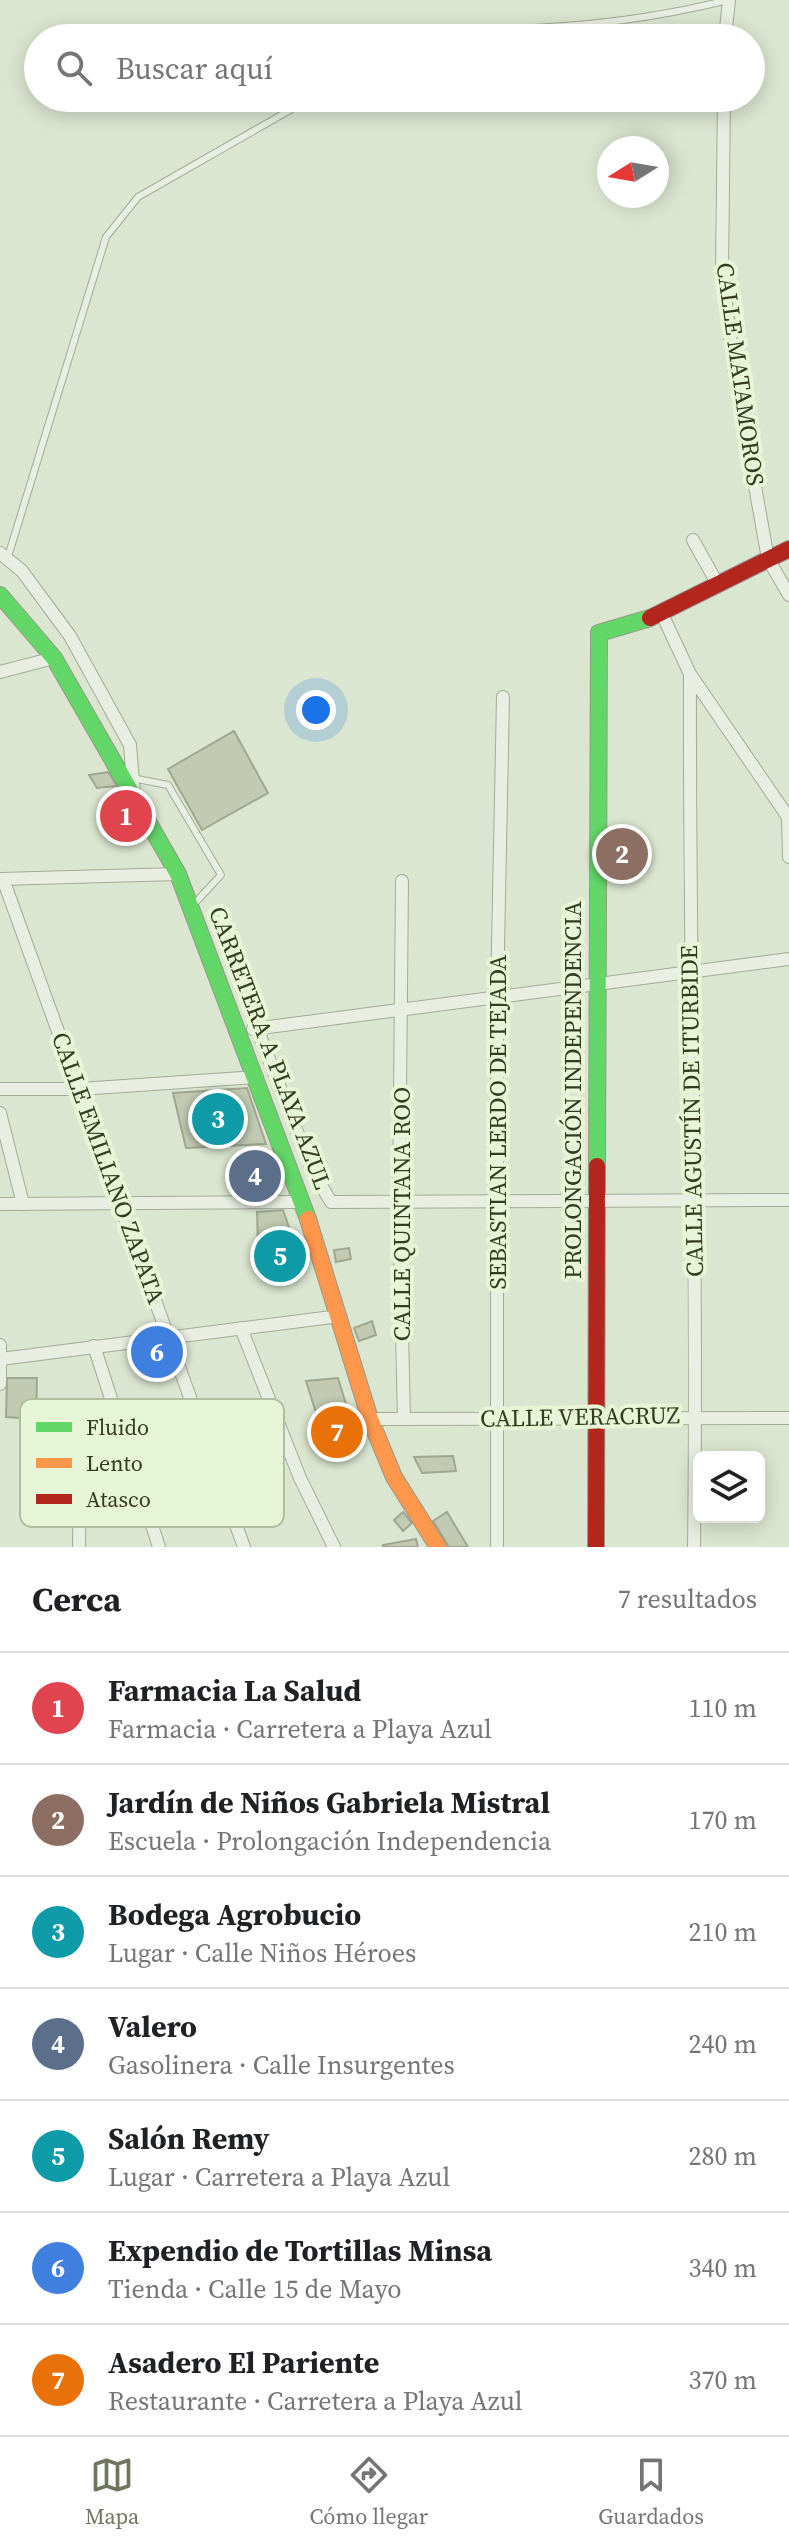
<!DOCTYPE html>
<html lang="es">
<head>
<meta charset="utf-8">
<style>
  :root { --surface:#fff; --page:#f2f2f2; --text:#202124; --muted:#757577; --line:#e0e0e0; --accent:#6e775e }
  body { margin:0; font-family:"Source Serif 4",serif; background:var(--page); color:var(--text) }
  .controls { position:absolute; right:24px; bottom:24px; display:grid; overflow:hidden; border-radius:12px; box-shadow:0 4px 20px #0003 }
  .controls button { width:72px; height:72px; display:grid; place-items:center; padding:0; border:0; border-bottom:2px solid var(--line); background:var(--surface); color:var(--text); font:40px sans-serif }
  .compass { position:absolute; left:597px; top:136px; width:72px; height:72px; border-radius:50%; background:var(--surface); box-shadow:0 4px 20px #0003; rotate:259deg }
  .you { position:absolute; left:316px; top:710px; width:28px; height:28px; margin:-20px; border:6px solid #fff; border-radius:50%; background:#1a73e8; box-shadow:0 0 0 12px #1a73e833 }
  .badge { display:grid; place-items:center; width:52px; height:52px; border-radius:50%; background:var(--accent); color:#fff; font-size:26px; font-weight:700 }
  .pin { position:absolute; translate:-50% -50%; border:4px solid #fff; box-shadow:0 2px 8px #0006 }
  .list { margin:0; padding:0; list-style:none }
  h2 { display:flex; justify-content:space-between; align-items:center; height:104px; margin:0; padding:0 32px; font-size:34px }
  h2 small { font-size:26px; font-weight:400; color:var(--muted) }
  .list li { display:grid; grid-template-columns:52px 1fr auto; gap:24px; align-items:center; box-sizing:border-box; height:112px; padding:0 32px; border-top:2px solid var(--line) }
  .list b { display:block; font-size:30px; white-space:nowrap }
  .list p { margin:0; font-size:26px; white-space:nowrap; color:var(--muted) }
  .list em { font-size:26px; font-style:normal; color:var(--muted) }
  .icon { flex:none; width:44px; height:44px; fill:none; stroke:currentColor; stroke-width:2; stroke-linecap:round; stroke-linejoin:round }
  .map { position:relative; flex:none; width:789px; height:1547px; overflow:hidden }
  .search { position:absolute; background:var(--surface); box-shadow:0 4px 20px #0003; left:24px; right:24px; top:24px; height:88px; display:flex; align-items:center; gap:20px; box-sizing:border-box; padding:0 28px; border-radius:44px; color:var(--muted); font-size:30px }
  .sheet { height:888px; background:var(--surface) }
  nav { display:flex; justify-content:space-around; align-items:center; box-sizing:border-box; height:112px; border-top:2px solid var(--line); background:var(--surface); font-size:22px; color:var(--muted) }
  nav a { display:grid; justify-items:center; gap:4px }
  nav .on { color:var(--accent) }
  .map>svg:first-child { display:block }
  .building { fill:#c2cab1; stroke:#9fa78f; stroke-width:2 }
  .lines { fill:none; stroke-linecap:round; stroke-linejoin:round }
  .lane-casing { stroke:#a3ab98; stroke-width:8 }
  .street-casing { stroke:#a3ab98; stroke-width:14 }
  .fast-casing { stroke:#949b88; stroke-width:18 }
  .slow-casing { stroke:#949b88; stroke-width:18 }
  .jam-casing { stroke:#949b88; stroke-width:18 }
  .lane { stroke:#e8eee1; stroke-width:6 }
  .street { stroke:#e8eee1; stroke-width:12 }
  .fast { stroke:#63d668; stroke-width:16 }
  .slow { stroke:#ff974d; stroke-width:16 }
  .jam { stroke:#b3261e; stroke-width:16 }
  .labels { text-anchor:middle; stroke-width:8; stroke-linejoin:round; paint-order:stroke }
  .street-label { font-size:24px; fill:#343b20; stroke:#e7f6d6 }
  .key { fill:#e7f6d6; stroke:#b1be9f; stroke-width:2 }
  .key-label { font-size:22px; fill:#343b20 }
</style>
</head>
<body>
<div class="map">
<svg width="789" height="1547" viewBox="0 0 789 1547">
  <rect width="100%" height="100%" fill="#dbe6d0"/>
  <g class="building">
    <polygon points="234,731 268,793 202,830 168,769"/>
    <polygon points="108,772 117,786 97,788 89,775"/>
    <polygon points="134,804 137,825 117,828 114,808"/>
    <polygon points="247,1088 266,1144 186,1148 173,1093"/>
    <polygon points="283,1210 295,1245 258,1246 257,1212"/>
    <polygon points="295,1245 301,1266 265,1265 258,1246"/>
    <polygon points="349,1248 351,1259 336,1262 334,1250"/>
    <polygon points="372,1321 376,1335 359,1341 354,1328"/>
    <polygon points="165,1342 170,1360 150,1364 145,1345"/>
    <polygon points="7,1378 37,1378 36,1419 6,1417"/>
    <polygon points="338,1378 349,1414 317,1416 306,1381"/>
    <polygon points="346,1421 350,1439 328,1444 324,1426"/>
    <polygon points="453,1456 456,1471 422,1473 414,1457"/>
    <polygon points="403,1512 412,1523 403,1531 394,1520"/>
    <polygon points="447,1512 468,1547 449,1547 433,1521"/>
    <polygon points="416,1539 418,1547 383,1547 383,1545"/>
  </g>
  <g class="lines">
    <g class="lane-casing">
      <g id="lane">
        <path d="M441,28C539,32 632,24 728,0"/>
        <polyline points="7,560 106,237 138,197 311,98"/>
        <polyline points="132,778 168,785 221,875 194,904"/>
      </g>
    </g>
    <g class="street-casing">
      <g id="street">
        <polyline points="725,38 729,0"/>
        <polyline points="724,98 722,272 734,368 768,559 789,595"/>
        <polyline points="693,540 717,583"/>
        <polyline points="0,553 22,571 70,636 130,745 134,794"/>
        <polyline points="662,614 690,674 788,817 789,857"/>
        <polyline points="0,672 54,658"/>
        <path d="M690,674C689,965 698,1256 694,1547"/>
        <polyline points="0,879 178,874"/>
        <polyline points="3,879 244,1547"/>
        <polyline points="402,881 399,1203 404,1419"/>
        <polyline points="257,1028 311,1168 331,1202 789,1200"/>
        <polyline points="253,1029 789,959"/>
        <polyline points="0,1089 80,1089 257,1077"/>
        <polyline points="0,1113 23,1204"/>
        <polyline points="0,1204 303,1202"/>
        <polyline points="241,1328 300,1478 334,1547"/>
        <polyline points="0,1345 0,1384"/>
        <polyline points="94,1346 159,1547"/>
        <polyline points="0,1359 340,1316"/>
        <polyline points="370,1419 789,1418"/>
        <polyline points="79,1547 80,1454"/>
        <polyline points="497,1547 497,997 503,697"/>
      </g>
    </g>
    <g class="fast-casing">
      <g id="fast">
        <polyline points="0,595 54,658 178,874 308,1219"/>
        <polyline points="597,1166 599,633 650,618"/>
      </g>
    </g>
    <g class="slow-casing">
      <polyline id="slow" points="308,1219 370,1419 394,1477 438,1547"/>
    </g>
    <g class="jam-casing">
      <g id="jam">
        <polyline points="650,618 789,549"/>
        <polyline points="596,1547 597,1166"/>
      </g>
    </g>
    <use href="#lane" class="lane"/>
    <use href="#street" class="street"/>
    <use href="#fast" class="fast"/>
    <use href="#slow" class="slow"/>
    <use href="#jam" class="jam"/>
  </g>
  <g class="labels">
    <g class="street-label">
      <text transform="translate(740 374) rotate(82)" y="8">CALLE MATAMOROS</text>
      <text transform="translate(270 1048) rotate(69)" y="8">CARRETERA A PLAYA AZUL</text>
      <text transform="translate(573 1090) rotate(-90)" y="8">PROLONGACIÓN INDEPENDENCIA</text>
      <text transform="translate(692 1111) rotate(-91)" y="8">CALLE AGUSTÍN DE ITURBIDE</text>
      <text transform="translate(498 1122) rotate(-90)" y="8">SEBASTIAN LERDO DE TEJADA</text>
      <text transform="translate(108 1168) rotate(70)" y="8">CALLE EMILIANO ZAPATA</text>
      <text transform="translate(402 1214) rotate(-90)" y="8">CALLE QUINTANA ROO</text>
      <text transform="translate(580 1417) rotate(-1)" y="8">CALLE VERACRUZ</text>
    </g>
  </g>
  <rect x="20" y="1399" width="264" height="128" rx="12" class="key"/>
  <rect x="36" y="1422" width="36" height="10" fill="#63d668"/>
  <rect x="36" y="1458" width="36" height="10" fill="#ff974d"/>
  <rect x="36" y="1494" width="36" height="10" fill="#b3261e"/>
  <g class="key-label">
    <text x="86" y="1435">Fluido</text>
    <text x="86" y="1471">Lento</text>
    <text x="86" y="1507">Atasco</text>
  </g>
</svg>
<div class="controls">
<button><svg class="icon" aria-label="layers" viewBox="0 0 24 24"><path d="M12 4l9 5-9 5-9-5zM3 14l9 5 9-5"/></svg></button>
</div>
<svg class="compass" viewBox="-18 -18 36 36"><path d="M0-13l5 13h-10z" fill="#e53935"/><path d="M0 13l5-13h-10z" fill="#757577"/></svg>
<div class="you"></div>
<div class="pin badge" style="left:126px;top:816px;background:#e0444e">1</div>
<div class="pin badge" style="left:622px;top:854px;background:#8d6e63">2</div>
<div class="pin badge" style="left:218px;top:1119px;background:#0f9aa8">3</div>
<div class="pin badge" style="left:255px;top:1176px;background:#5c6f8a">4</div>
<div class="pin badge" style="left:280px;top:1256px;background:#0f9aa8">5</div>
<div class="pin badge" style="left:157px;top:1352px;background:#3f7fe0">6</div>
<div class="pin badge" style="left:337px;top:1432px;background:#e8710a">7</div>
<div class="search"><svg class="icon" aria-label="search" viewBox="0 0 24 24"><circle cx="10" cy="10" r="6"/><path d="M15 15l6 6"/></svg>Buscar aquí</div>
</div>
<section class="sheet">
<h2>Cerca<small>7 resultados</small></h2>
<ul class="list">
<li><span class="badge" style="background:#e0444e">1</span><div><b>Farmacia La Salud</b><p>Farmacia · Carretera a Playa Azul</p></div><em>110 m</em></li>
<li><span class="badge" style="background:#8d6e63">2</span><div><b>Jardín de Niños Gabriela Mistral</b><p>Escuela · Prolongación Independencia</p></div><em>170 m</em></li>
<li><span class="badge" style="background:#0f9aa8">3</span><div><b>Bodega Agrobucio</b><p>Lugar · Calle Niños Héroes</p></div><em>210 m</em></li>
<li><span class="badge" style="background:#5c6f8a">4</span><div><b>Valero</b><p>Gasolinera · Calle Insurgentes</p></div><em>240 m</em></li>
<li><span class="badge" style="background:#0f9aa8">5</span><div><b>Salón Remy</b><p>Lugar · Carretera a Playa Azul</p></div><em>280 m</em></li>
<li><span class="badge" style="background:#3f7fe0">6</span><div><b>Expendio de Tortillas Minsa</b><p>Tienda · Calle 15 de Mayo</p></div><em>340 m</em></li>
<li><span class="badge" style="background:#e8710a">7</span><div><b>Asadero El Pariente</b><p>Restaurante · Carretera a Playa Azul</p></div><em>370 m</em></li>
</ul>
</section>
<nav>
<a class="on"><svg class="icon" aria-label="map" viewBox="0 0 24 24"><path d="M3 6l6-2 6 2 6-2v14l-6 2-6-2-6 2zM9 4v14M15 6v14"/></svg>Mapa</a>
<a><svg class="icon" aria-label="directions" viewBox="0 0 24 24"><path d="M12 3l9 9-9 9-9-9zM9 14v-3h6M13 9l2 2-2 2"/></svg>Cómo llegar</a>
<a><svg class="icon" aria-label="saved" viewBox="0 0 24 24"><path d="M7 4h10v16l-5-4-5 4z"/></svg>Guardados</a>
</nav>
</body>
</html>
